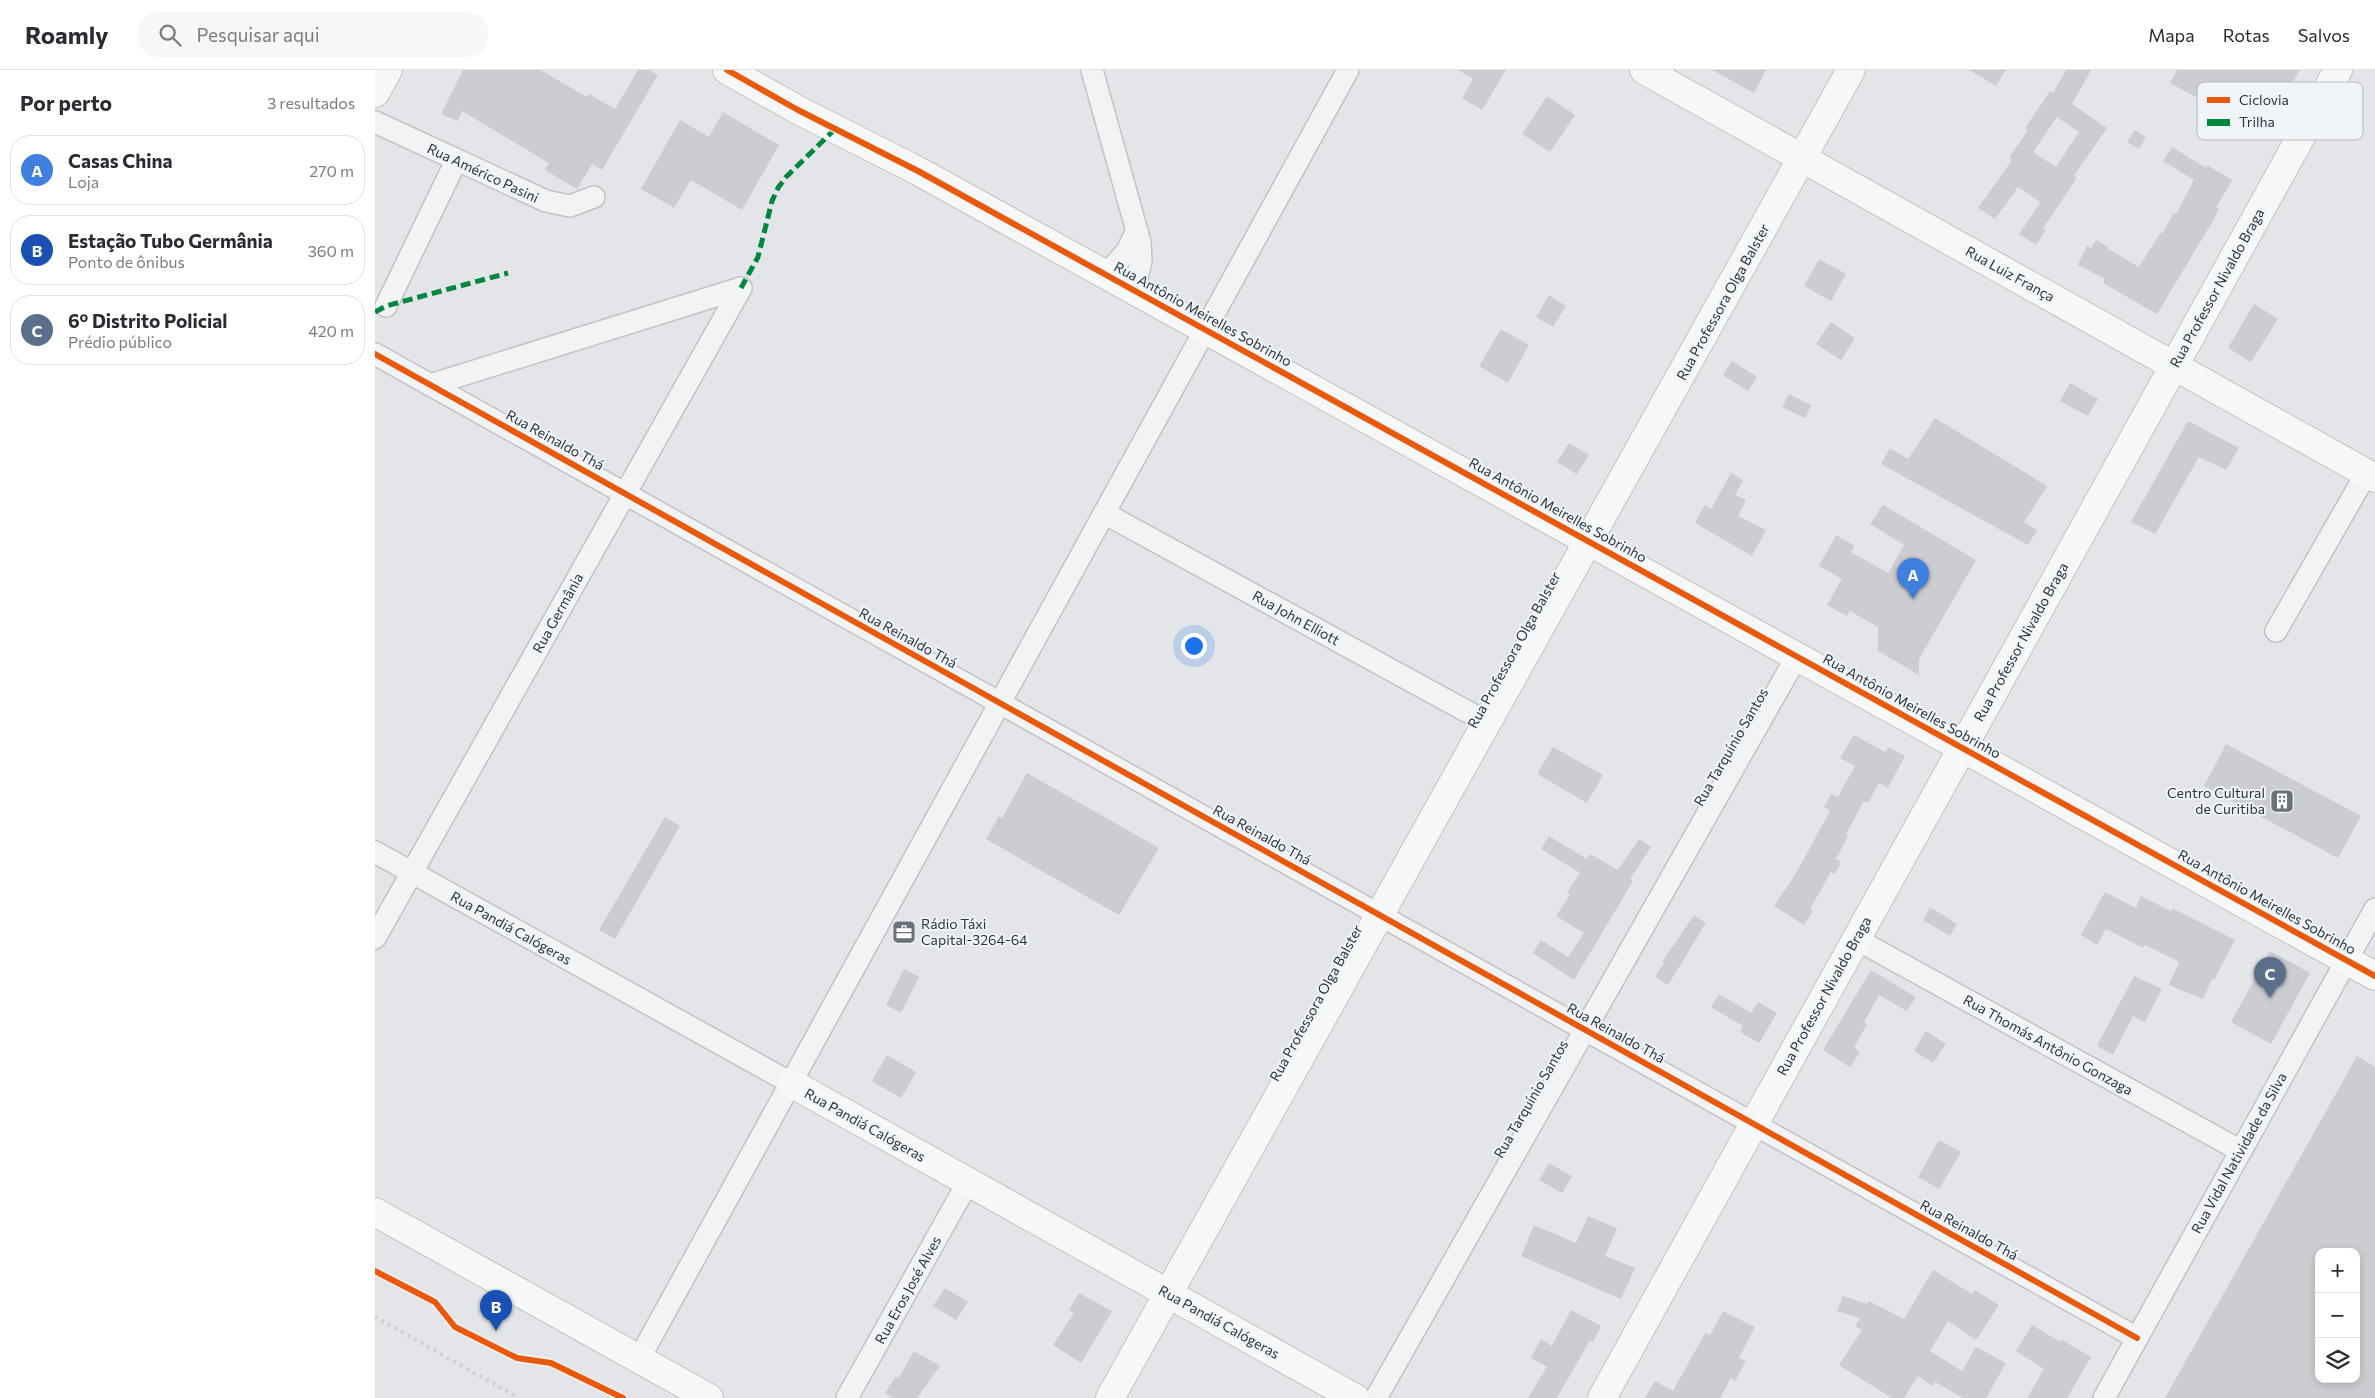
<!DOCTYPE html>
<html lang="pt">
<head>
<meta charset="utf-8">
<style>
  :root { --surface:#fff; --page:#f7f7f7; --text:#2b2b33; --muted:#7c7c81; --line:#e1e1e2; --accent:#0b8043 }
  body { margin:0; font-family:Commissioner,sans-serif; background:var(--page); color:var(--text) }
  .controls { position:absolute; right:15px; bottom:15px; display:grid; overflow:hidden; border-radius:10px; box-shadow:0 2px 8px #0003 }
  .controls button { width:45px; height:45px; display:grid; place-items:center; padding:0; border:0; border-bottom:1px solid var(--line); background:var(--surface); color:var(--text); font:25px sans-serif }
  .you { position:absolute; left:818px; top:575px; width:18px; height:18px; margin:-12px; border:4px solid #fff; border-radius:50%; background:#1a73e8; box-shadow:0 0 0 8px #1a73e833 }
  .badge { display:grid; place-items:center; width:32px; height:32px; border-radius:50%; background:var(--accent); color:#fff; font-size:16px; font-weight:700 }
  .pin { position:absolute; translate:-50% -41px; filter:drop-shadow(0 1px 2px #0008) }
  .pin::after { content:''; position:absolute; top:26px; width:18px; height:15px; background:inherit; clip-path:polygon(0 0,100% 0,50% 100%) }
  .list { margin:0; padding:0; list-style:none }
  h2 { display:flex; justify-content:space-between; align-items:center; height:65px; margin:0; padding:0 20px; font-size:21px }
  h2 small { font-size:16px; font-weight:400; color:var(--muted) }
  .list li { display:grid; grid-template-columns:32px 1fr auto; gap:15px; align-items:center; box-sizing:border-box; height:70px; margin:0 10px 10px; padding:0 10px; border:1px solid var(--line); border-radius:20px }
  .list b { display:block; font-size:19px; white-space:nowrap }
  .list p { margin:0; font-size:16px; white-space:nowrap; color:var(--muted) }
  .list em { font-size:16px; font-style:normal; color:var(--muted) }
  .icon { flex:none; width:28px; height:28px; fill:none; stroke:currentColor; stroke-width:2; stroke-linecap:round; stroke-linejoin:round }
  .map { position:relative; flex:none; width:2000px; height:1328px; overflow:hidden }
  header { display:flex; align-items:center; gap:30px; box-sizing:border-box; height:70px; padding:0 25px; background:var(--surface); border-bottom:1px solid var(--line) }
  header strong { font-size:24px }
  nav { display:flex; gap:28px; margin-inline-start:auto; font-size:18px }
  .search { width:350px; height:45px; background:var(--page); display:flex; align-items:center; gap:12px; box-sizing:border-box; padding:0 18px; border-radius:20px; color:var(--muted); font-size:19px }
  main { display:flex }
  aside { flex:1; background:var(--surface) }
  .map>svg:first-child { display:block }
  .building { fill:#cbcdd0; fill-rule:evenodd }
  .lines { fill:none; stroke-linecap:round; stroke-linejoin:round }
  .street-casing { stroke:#c1c3c6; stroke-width:24 }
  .secondary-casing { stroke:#c1c3c6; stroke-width:30 }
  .primary-casing { stroke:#c0c2c6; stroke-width:30 }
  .street { stroke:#f2f3f5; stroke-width:21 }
  .secondary { stroke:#f6f7f7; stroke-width:28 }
  .primary { stroke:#f6f7f7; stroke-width:28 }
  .rail { stroke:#ccced0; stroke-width:4; stroke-dasharray:2.5 5; stroke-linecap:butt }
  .quiet { stroke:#00873e; stroke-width:5; stroke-dasharray:10 5; stroke-linecap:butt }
  .cycleway-casing { stroke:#f1f4f7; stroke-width:9 }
  .cycleway { stroke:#e8590c; stroke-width:6 }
  .labels { text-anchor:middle; stroke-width:4; stroke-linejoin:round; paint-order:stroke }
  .street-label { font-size:14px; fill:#2a3441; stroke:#f1f4f7 }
  .poi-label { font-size:14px; fill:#2a3441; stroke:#f1f4f7; text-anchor:end }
  .key { fill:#f1f4f7; stroke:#b5bac0; stroke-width:1 }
  .key-label { font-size:14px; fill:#2a3441 }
</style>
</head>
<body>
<header>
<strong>Roamly</strong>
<div class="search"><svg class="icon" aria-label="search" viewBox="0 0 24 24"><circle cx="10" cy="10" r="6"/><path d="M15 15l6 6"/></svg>Pesquisar aqui</div>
<nav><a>Mapa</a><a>Rotas</a><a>Salvos</a></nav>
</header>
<main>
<aside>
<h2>Por perto<small>3 resultados</small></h2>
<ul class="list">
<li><span class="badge" style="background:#3f7fe0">A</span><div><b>Casas China</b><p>Loja</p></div><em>270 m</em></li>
<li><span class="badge" style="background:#1a4fb4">B</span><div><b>Estação Tubo Germânia</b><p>Ponto de ônibus</p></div><em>360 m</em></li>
<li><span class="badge" style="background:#5c6f8a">C</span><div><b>6º Distrito Policial</b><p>Prédio público</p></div><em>420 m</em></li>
</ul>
</aside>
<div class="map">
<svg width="2000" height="1328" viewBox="0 0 2000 1328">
  <rect width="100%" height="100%" fill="#e3e5e8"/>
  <g class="building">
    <polygon points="88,0 166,0 212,27 214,24 240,39 263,0 274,0 283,5 227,100 217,94 202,119 170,100 174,93 87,41 83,51 66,44"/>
    <polygon points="1083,0 1131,0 1107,40 1087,28 1098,9"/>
    <polygon points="1337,0 1391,0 1379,23"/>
    <polygon points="1594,0 1631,0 1621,16"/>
    <path d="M1691,0H1716L1697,34L1732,58L1699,106L1702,108L1668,158L1671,160L1661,175L1644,164L1666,132L1643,117L1620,149L1603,138L1637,90L1634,88L1653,60L1650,58L1675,21L1678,23ZM1682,47L1704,62L1681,97L1658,82Z"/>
    <polygon points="1802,0 1925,0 1911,23 1902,18 1875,67 1862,60 1867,52 1795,13"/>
    <polygon points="1172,26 1200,45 1175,82 1147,64"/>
    <polygon points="348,42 404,75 367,140 316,110 299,138 266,119 305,50 334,67"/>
    <polygon points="1760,60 1771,67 1764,79 1752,72"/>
    <polygon points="1797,77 1831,98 1832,95 1857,110 1841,138 1844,139 1836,154 1782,244 1728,213 1730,209 1703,195 1712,176 1716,178 1721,170 1733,177 1732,178 1764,197 1786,162 1787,164 1799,142 1801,144 1819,110 1788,91"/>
    <polygon points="1444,189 1471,204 1456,231 1429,216"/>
    <polygon points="1174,225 1191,236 1178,257 1161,247"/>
    <polygon points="1879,234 1903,249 1876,292 1853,278"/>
    <polygon points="1456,252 1480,268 1466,290 1441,274"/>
    <polygon points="1126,259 1154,275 1133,313 1104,296"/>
    <polygon points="1357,291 1382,307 1373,321 1348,305"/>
    <polygon points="1695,313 1723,329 1713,346 1685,331"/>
    <polygon points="1414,324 1436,335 1430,348 1407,337"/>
    <polygon points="1560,348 1672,416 1649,452 1662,460 1653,475 1506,394 1515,378 1533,389"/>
    <polygon points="1813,351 1864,378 1851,400 1824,387 1780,464 1756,452"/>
    <polygon points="1194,373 1214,385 1202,404 1182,392"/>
    <polygon points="1356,403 1368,410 1360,425 1371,430 1363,446 1391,460 1377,486 1320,453 1330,435 1336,439"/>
    <polygon points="1508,435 1601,490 1544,589 1544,605 1503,581 1503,557 1475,541 1472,546 1452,535 1467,509 1444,496 1461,465 1480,476 1476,482 1513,503 1529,475 1495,454"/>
    <polygon points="1479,665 1510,682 1513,677 1530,686 1513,718 1504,713 1493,733 1489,731 1471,764 1473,766 1461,789 1466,792 1460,804 1456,802 1435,839 1438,841 1429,855 1399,836 1420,805 1455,741 1449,737 1456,724 1463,727 1480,696 1465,688"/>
    <polygon points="1851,674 1986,746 1963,788 1829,716"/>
    <polygon points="1178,677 1228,705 1212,733 1162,704"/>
    <polygon points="652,703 784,778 744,845 611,769 624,746 627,748"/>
    <polygon points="290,747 305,756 240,869 224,860"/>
    <polygon points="1174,766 1212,789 1215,784 1243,800 1264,769 1276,777 1255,809 1258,811 1199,910 1158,883 1166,870 1193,887 1209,863 1181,846 1195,825 1192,823 1205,803 1166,779"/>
    <polygon points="1730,822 1761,838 1766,826 1796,841 1797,838 1860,870 1839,910 1837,909 1828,929 1794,915 1804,892 1770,875 1768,878 1731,859 1722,875 1706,865"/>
    <polygon points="1555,837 1582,854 1575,866 1548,850"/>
    <polygon points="1319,845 1331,853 1293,915 1280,907 1289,893 1287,892"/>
    <polygon points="1895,881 1935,903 1896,974 1856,952"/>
    <polygon points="529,899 544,907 526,943 511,935"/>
    <polygon points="1496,900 1541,927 1532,941 1504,925 1489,952 1492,954 1479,978 1485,982 1475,997 1448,980"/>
    <polygon points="1759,906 1787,919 1770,952 1758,946 1738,985 1722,976"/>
    <polygon points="1344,924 1376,943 1383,932 1402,943 1384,973 1365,962 1368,956 1336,937"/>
    <polygon points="1551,961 1571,974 1558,993 1539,981"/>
    <polygon points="512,985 541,1002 526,1028 497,1011"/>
    <path d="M1982,986L2000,997V1328H1790ZM1944,1182H1981V1309H1944Z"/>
    <polygon points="1564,1070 1586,1082 1564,1119 1543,1107"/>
    <polygon points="1174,1093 1197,1106 1187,1123 1164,1110"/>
    <polygon points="1213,1146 1242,1158 1230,1186 1260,1198 1246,1229 1146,1186 1159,1155 1201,1173"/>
    <polygon points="1558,1200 1597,1224 1600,1220 1624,1235 1601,1270 1573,1251 1555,1281 1587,1301 1601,1277 1631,1293 1611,1328 1588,1328 1560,1312 1557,1316 1543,1306 1529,1328 1517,1328 1464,1295 1487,1260 1480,1256 1485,1248 1462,1241 1468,1226 1492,1234 1494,1231 1529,1249"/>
    <polygon points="570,1218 593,1232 581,1250 558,1236"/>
    <polygon points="704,1223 737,1241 706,1293 678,1275 699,1243 694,1240"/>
    <polygon points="1196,1240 1226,1256 1218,1272 1215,1270 1182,1328 1153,1328 1172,1297 1156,1288 1166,1269 1177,1276"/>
    <polygon points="1348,1241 1380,1257 1364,1288 1371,1291 1360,1311 1356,1308 1345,1328 1270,1328 1280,1311 1298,1321 1330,1263 1335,1265"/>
    <polygon points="1657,1255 1685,1272 1687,1270 1716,1287 1692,1328 1652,1328 1669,1299 1641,1281"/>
    <polygon points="539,1281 565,1296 542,1328 518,1328 510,1323 521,1306 524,1308"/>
  </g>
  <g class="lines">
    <g class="street-casing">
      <g id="street">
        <polyline points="717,0 765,172 766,191 759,220"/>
        <polyline points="0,52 171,131 195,136 219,127"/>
        <polyline points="731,205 752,181 762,160"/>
        <polyline points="11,236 81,91"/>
        <polyline points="0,284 1762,1268"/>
        <polyline points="55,315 366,218"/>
        <polyline points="729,443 1113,653"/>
        <polyline points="1901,561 1991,404"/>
        <polyline points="0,782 416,1013"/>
        <polyline points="0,868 366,218"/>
        <polyline points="1481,869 1866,1081"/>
        <polyline points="264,1289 973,0"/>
        <polyline points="472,1328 593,1112"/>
        <polyline points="1001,1328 1422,586"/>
        <polyline points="1729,1328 2000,839"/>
      </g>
    </g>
    <g class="secondary-casing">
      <g id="secondary">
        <polyline points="352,0 423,40 543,101 2000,906"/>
        <polyline points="1269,0 2000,408"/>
        <polyline points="0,23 13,0"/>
        <polyline points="416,1013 980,1328"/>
        <polyline points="735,1328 1476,0"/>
        <polyline points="1227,1328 1963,0"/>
      </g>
    </g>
    <g class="primary-casing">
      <polyline id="primary" points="0,1142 334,1328"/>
    </g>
    <use href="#street" class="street"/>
    <use href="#secondary" class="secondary"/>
    <use href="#primary" class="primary"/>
    <polyline class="rail" points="0,1247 144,1328"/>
    <g class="quiet">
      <polyline points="366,218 383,187 397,131 403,118 411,107 460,59"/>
      <polyline points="0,242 11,236 133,203"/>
    </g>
    <g class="cycleway-casing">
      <g id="cycleway">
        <polyline points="352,0 423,40 543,101 2000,906"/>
        <polyline points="0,284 1762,1268"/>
        <polyline points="0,1201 60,1232 80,1257 142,1288 176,1293 248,1328"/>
      </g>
    </g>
    <use href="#cycleway" class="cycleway"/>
  </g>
  <defs>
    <g id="building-square" transform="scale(1.25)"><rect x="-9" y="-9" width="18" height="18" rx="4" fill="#6b727b" stroke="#f1f4f7"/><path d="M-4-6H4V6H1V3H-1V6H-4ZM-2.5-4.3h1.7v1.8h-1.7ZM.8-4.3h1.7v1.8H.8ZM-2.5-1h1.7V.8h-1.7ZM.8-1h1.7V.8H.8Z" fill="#fff"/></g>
    <g id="office-square" transform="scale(1.25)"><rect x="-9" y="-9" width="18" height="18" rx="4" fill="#6b727b" stroke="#f1f4f7"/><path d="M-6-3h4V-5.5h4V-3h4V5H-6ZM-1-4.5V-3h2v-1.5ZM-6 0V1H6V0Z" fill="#fff"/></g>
  </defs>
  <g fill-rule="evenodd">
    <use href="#building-square" x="1907" y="731"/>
    <use href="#office-square" x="529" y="862"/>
  </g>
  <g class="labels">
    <g class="street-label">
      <text transform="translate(108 103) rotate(25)" y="5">Rua Américo Pasini</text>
      <text transform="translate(1635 204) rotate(29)" y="5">Rua Luiz França</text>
      <text transform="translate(1842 218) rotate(-61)" y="5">Rua Professor Nivaldo Braga</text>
      <text transform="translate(1348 232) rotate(-61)" y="5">Rua Professora Olga Balster</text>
      <text transform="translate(828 244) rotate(29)" y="5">Rua Antônio Meirelles Sobrinho</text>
      <text transform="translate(180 370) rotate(29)" y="5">Rua Reinaldo Thá</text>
      <text transform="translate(1183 440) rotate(29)" y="5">Rua Antônio Meirelles Sobrinho</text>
      <text transform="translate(183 543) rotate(-61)" y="5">Rua Germânia</text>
      <text transform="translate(921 548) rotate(29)" y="5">Rua John Elliott</text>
      <text transform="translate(533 568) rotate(29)" y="5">Rua Reinaldo Thá</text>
      <text transform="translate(1646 572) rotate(-61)" y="5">Rua Professor Nivaldo Braga</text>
      <text transform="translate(1139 580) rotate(-61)" y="5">Rua Professora Olga Balster</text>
      <text transform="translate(1537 636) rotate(29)" y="5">Rua Antônio Meirelles Sobrinho</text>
      <text transform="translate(1356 677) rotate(-60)" y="5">Rua Tarquínio Santos</text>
      <text transform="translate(887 765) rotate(29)" y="5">Rua Reinaldo Thá</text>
      <text transform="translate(1892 832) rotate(29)" y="5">Rua Antônio Meirelles Sobrinho</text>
      <text transform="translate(136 858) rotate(29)" y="5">Rua Pandiá Calógeras</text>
      <text transform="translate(1449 926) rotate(-61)" y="5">Rua Professor Nivaldo Braga</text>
      <text transform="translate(941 933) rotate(-61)" y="5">Rua Professora Olga Balster</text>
      <text transform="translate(1241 963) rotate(29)" y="5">Rua Reinaldo Thá</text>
      <text transform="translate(1673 975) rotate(29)" y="5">Rua Thomás Antônio Gonzaga</text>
      <text transform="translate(1156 1029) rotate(-60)" y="5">Rua Tarquínio Santos</text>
      <text transform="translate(490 1055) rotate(29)" y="5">Rua Pandiá Calógeras</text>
      <text transform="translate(1864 1083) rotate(-61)" y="5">Rua Vidal Natividade da Silva</text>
      <text transform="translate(1594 1160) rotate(29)" y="5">Rua Reinaldo Thá</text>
      <text transform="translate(533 1220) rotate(-61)" y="5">Rua Eros José Alves</text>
      <text transform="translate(844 1252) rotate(29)" y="5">Rua Pandiá Calógeras</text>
    </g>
    <g class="poi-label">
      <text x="1890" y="728">Centro Cultural<tspan x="1890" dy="16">de Curitiba</tspan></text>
      <text x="546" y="859" text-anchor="start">Rádio Táxi<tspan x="546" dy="16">Capital-3264-64</tspan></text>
    </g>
  </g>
  <rect x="1822" y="12" width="166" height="58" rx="8" class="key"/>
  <rect x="1832" y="27" width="23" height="6" fill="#e8590c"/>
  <rect x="1832" y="49" width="23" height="7" fill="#00873e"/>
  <g class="key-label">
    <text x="1864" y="35">Ciclovia</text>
    <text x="1864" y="57">Trilha</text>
  </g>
</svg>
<div class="controls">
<button>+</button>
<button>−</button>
<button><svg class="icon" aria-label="layers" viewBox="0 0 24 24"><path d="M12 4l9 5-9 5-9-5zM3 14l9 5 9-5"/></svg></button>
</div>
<div class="you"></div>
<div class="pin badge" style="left:1538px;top:529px;background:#3f7fe0">A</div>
<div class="pin badge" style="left:121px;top:1261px;background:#1a4fb4">B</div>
<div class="pin badge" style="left:1895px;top:928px;background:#5c6f8a">C</div>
</div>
</main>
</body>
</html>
